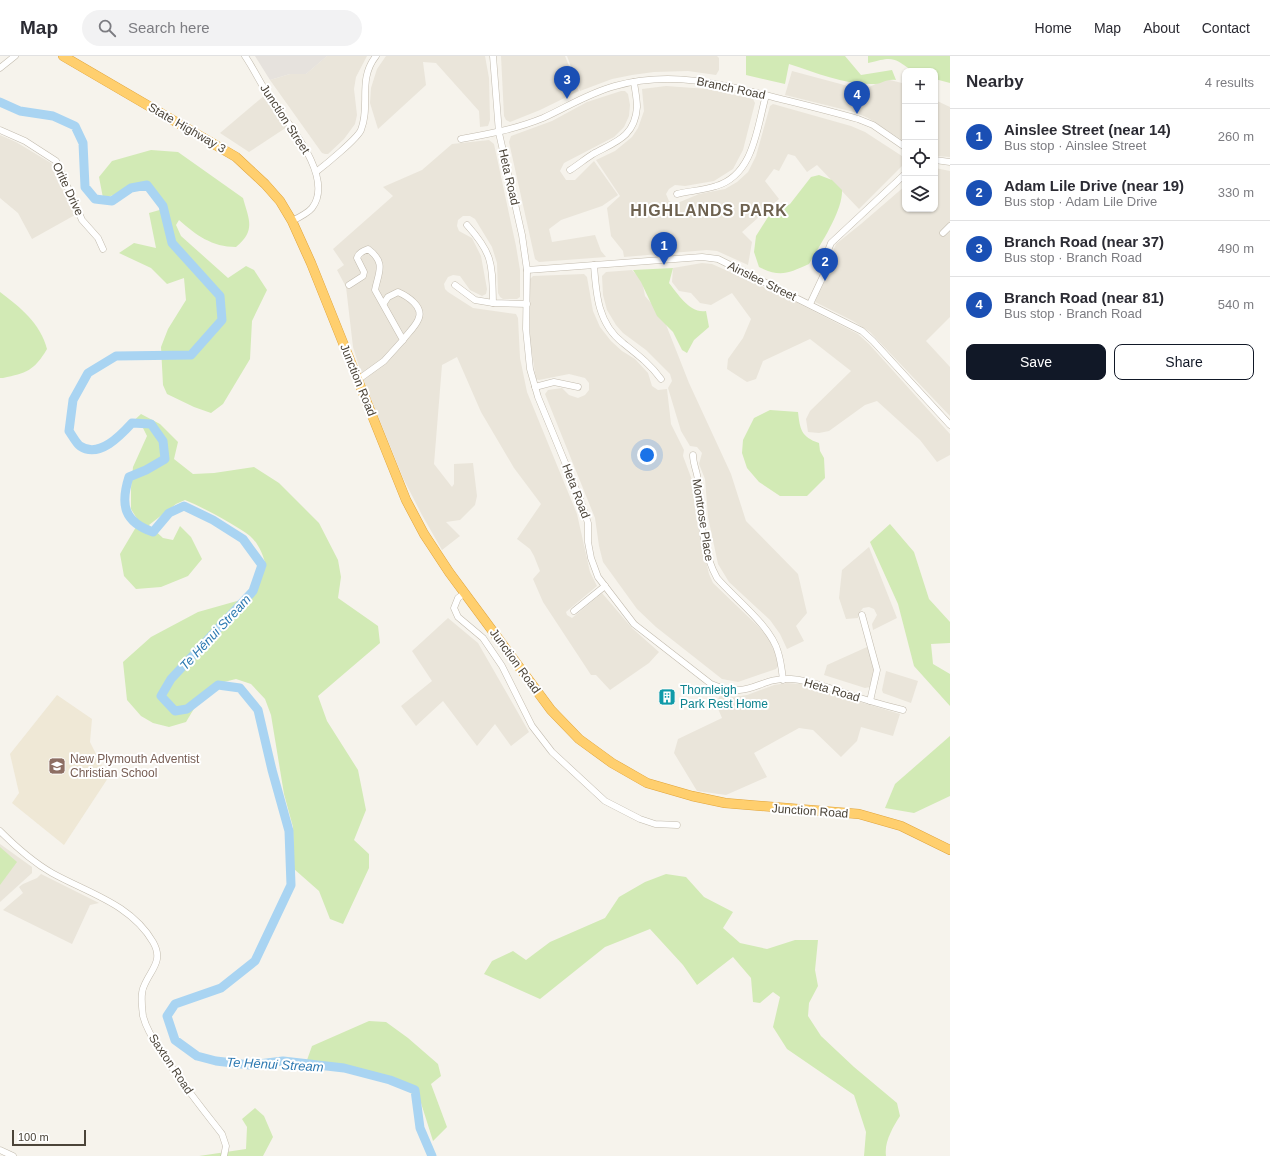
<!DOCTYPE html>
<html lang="en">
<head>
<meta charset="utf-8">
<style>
  :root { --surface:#fff; --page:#f2f2f3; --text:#2b2b33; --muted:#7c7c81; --line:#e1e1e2; --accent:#111827 }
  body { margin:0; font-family:Helvetica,sans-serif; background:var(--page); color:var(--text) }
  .controls { position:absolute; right:12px; top:12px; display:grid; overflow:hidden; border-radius:8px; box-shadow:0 1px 3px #0004 }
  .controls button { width:36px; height:36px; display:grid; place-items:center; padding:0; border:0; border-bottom:1px solid var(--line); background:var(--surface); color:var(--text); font:20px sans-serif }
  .scale { position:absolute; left:12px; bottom:10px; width:74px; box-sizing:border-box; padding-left:4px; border:2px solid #4b4439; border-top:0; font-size:11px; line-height:14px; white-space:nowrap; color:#4b4439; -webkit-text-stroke:3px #fff; paint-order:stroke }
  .you { position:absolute; left:647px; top:399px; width:14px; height:14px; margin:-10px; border:3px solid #fff; border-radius:50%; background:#1a73e8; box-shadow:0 0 0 6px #1a73e833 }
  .badge { display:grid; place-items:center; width:26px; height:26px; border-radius:50%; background:var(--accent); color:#fff; font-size:13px; font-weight:700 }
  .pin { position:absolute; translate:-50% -33px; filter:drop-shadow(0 1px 2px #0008) }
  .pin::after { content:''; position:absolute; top:21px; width:14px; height:12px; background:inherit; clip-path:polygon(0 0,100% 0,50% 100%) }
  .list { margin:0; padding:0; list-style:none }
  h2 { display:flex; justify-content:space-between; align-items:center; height:52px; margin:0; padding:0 16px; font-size:17px }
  h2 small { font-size:13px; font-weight:400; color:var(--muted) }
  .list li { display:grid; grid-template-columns:26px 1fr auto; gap:12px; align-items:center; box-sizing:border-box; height:56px; padding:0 16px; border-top:1px solid var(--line) }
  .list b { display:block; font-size:15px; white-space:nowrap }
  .list p { margin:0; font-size:13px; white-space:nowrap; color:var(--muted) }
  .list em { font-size:13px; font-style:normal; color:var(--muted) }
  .actions { display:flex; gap:8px; padding:12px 16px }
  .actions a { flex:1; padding:9px 0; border:1px solid var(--accent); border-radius:8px; text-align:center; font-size:14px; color:var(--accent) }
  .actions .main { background:var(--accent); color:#fff }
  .icon { flex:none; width:22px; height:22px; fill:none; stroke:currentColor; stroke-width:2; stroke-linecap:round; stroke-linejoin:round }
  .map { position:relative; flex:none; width:950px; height:1100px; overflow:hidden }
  header { display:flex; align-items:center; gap:24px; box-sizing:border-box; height:56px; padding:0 20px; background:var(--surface); border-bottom:1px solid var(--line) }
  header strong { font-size:19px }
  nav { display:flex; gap:22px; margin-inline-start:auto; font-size:14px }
  .search { width:280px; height:36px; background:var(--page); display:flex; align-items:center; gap:10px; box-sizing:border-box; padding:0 14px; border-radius:22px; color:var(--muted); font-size:15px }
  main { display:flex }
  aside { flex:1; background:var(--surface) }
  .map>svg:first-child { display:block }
  .residential { fill:#eae5da }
  .industrial { fill:#e6e2dd }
  .education { fill:#efe8d6 }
  .green { fill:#d2eab5 }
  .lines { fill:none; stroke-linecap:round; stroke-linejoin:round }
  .river { stroke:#a9d4f2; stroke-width:9 }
  .minor-casing { stroke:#c2bbae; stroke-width:7 }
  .highway-casing { stroke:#e0a43c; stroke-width:10 }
  .minor { stroke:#fff; stroke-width:6 }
  .highway { stroke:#ffcf6e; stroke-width:9 }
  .labels { text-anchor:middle; stroke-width:4; stroke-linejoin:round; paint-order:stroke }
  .street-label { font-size:12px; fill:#4b4439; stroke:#fff }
  .culture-label { font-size:12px; fill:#0d838f; stroke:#fff; text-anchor:start }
  .education-label { font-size:12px; fill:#785e54; stroke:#fff; text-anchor:start }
  .water-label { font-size:13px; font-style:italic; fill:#2e7ab2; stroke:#fff }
  .district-label { font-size:16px; font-weight:bold; letter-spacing:1px; fill:#6e6250; stroke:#fff }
</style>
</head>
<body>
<header>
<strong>Map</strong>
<div class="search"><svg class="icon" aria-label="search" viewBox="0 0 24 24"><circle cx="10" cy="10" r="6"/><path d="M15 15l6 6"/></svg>Search here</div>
<nav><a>Home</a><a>Map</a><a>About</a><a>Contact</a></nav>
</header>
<main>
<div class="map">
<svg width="950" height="1100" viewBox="0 0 950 1100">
  <rect width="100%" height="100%" fill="#f6f3ec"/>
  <g class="residential">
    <polygon points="327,0 367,0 356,21 354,33 357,59 355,68 344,83 328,98 325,98 322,97 270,24 290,18 306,18"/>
    <polygon points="386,0 485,0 489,22 490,64 488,70 480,71 479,55 436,7 423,6 426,29 378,73 370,47 371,32 377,13"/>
    <polygon points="501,0 565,0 579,35 540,54 510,66 506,64 504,60"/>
    <polygon points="567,0 717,0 719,2 719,14 716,19 688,15 654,16 632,19 612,23 580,35"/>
    <polygon points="792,15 863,34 886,23 902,27 905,28 905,86 868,62 854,56 785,39"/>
    <polygon points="666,30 708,33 753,43 755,47 743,94 733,113 714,125 685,130 675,129 669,133 666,138 669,145 675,148 699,138 725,133 737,126 748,116 756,100 770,50 773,48 851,70 865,76 905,102 905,107 859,153 817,109 807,116 795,100 788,98 779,115 774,113 765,125 779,143 742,176 752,186 748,209 717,195 707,194 624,201 623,195 611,180 607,152 620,140 596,104 615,95 632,81 638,72 644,55 642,33"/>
    <polygon points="621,35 625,35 628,38 630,49 629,60 624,71 614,81 564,107 560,115 566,124 575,124 594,105 618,139 602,150 561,164 549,173 552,186 595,179 601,195 606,201 539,206 535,203 509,86 511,80 552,65 587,46"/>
    <polygon points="265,39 287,71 249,96 220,77"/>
    <polygon points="935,44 950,51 950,101 935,100"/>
    <polygon points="0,79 16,86 51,107 62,133 71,148 75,159 32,183 18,157 0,142"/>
    <polygon points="489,84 494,88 516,190 520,214 520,241 517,243 503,243 500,241 498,237 497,207 492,191 475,163 470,160 463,160 458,164 457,170 459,175 472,182 481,200 487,233 486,238 482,240 470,234 460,220 453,219 448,221 444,228 445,233 448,236 473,252 516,258 518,262 520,302 527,336 577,458 590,516 597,530 566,556 567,559 572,562 602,537 632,572 659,596 649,607 610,634 596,619 591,619 543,546 533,523 540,515 534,500 530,493 517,483 541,448 514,412 481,356 457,301 442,309 434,408 452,431 454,428 454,408 473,407 477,440 475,449 460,464 446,466 460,480 442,494 422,459 403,422 363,323 353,291 346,231 337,214 344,209 333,193 393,140 383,131 422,114 452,88"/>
    <polygon points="935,112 950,115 950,261 926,285 950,311 950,360 870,276 853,265 815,246 826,222 830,202 836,188 861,168 905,130 905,153 935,153"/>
    <polygon points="702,207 712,208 786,241 858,278 869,288 950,378 950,399 937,406 920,384 877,345 865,349 829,375 819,377 808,376 806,363 810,355 851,315 810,283 763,305 756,323 747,326 727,313 728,303 743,282 751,263 732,237 711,249 700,247 691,237 679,235 672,226 673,212"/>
    <polygon points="632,214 642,225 645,240 663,261 689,327 731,418 746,465 798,518 807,557 796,570 804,585 787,593 780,578 770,564 729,526 718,508 708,461 705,423 699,408 702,397 697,391 690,390 681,375 668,332 672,325 670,318 646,294 623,277 616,269 607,254 603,239 602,220 606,216"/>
    <polygon points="584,218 587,221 593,255 600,271 611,285 622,295 635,303 648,317 652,330 658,334 667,333 671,368 684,394 683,400 692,424 696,461 709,518 713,527 759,571 768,581 777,602 778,610 776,613 738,626 722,623 656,571 637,553 603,506 599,490 595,462 545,338 548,334 562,332 569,339 578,342 585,339 589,334 589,327 585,322 569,318 539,324 536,323 530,284 530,223 533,220"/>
    <polygon points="869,491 897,562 873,574 872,568 877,559 874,553 869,551 863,552 859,557 858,562 846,563 839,542 842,514"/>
    <polygon points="448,562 478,587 529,676 511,690 495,668 477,690 443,645 416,670 401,650 432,625 412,595"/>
    <polygon points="867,591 872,604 874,614 870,631 865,632 824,619 827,609"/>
    <polygon points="886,615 918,625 911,647 883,637 882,634"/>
    <polygon points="787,627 801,628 900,658 893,680 861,671 857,685 841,701 813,674 799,672 754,697 767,721 726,739 697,735 674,697 678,683 722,662 716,648 720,639 733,641 747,639 774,629"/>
    <polygon points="0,788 32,811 32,817 0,846"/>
    <polygon points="41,818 99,847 90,849 72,888 3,854 23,837 19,831 23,828 37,822"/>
  </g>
  <polygon class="industrial" points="255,0 327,0 306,18 290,18 270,24"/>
  <polygon class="education" points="57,639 92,663 90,686 108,722 64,789 12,747 19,737 10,698"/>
  <g class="green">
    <path d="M746,0H845L861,19L892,14L896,24C884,23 883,28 875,28C845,29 817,17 789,8L785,28L746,19Z"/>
    <path d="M868,0H950V27L935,23V15H912C893,0 892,1 868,7Z"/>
    <path d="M151,94L178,96L243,142C249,164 256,174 236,191C212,191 196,179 179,164L176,169L181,180L228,222L246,210L254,214L267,234L252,265L250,303L223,348L211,357L194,351L167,338L163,329L161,291L168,273L186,244L184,222L167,228L151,212L119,197L134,187L156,192L149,157L163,153L151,136L141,132L103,142L99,121L112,105Z"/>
    <path d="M819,119L832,124L842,134C843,155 820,189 809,208C788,217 781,222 759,211L754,196L756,180L768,161L790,148L811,121Z"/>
    <path d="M673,212L669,227C678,238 690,258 706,255L709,271L694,284L687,297L682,294L673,276L657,260L641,226L633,214Z"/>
    <path d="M0,236C21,252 40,267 47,293C34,315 26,317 3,322H0Z"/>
    <path d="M770,354L798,356C800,373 801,381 819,387L820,395L824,402L825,422L807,440H780L759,426L747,412L742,397L743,384L754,362Z"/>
    <path d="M141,358L160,368L178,386L174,403L193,418L214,417L254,411L279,427L319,467L338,504L341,521L338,542L378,570L380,587L318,640L327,665L358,714L366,754L354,784L369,798V812L343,868L330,863L319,835L294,813L293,771L284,738L271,659L265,643L251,628L236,623L220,627L201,641L186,666L169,671L153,667L141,660L127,644L123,606L151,581L198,556L244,543L259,526L266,510C263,499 259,488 250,480C236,469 202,451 185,444L176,448L149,469L163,482L173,484L180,470L191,481L202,503L188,520L161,531L136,533L124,520L120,498L139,466L131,453V432L133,411L147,380L142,370H128Z"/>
    <polygon points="890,468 914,496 929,543 950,566 950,587 931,588 933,608 950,618 950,650 914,610 898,548 870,486"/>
    <polygon points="950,680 950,740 914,757 885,752 895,728"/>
    <polygon points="0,791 17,806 0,829"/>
    <path d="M666,818L686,821L704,841L733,856L723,872L740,887L767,893L795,884H818L815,914L818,930L809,947L808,960L821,980L854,1011L897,1047L900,1060C893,1071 884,1086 886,1100H864L866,1076L854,1039L787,993L773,971L780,941L773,936L760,947L753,946L751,922L733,901L697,929L683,909L650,873L605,891L540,943L484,918L492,905L513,895L526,904L550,886L605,862L619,841L645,826Z"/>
    <polygon points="369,965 386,966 408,982 438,1008 441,1020 431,1028 447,1071 433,1085 421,1047 396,1022 307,1004 312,990"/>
    <polygon points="255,1052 264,1060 273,1081 263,1100 199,1100 246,1093 247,1071 242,1063"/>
  </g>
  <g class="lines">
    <path class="river" d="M0,46L20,55L53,60L75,70L83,87L85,131L95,143L112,145L131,132L147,129L163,150L172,187L220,240L222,264L191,299L116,300L88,317L73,344L69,375C72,379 76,387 80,390C99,403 121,379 132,367L151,368L163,385L165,403L146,414L129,421C120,449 124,466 153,476L169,457L184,450L213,464L243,483L262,509L253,535L171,623L161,640L175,655L187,653L218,629L240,632L258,654L272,714L289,775L291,829L255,905L221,932L175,948L167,960L175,984L197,1000L216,1005L250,1009L283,1005L344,1012L390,1024L415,1034L420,1072L432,1100"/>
    <g class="minor-casing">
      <g id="minor">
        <path d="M245,0C254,13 260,27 269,40C285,64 336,121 312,152C308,157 298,162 292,165"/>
        <path d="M493,0L499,77L522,179L527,214L526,273L530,313L538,341L580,443L588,467V486L591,502L598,521L634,568L711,628C751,645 757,621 791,623C809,624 825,631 842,636C862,643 883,649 903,654"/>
        <polyline points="0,12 15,0"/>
        <polyline points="0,74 25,85 56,105 82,164 98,182 103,193"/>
        <path d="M461,83C489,78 516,73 543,62C567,51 589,37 615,30C669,15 720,27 773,41C801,48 830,55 858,63L873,69L905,91"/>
        <polyline points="935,104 950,106"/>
        <path d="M570,114C578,109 585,103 593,98C615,86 635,81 637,51C637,43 635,34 634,26"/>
        <path d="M316,116C325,109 357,83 361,74C371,49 357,24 376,0"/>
        <path d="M677,138C690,135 704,134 716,130C754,119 757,71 766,39"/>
        <path d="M467,169C494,199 492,209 493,247"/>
        <polyline points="943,177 950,170"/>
        <path d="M594,209C596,238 598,268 623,287C638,299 650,308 661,323"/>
        <polyline points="527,214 702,201 718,203 862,275 873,285 950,369"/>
        <path d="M349,229L363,220L364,216L357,202C358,197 363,195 368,193C387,207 378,217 375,234L403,284L384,305L359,323"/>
        <polyline points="455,229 475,244 493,247 527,248"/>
        <path d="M384,247L388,241L398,236C407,240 425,251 418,264C415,271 408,277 403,284"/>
        <polyline points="810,248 826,214 827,197 831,187 905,118"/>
        <polyline points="535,331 554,326 578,331"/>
        <path d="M693,399C693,409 698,417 698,426C701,459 701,493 717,522C735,543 771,570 778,596C781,605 782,615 783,624"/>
        <polyline points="465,537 458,542 454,552 458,561 483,582 502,610 532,670 552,696 605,745 640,763 655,768 677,769"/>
        <polyline points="574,555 605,530"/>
        <polyline points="862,559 877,614 870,645"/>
        <path d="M0,775C15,790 33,806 52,817C88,837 131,848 153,886C164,905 151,913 144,930C140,938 142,951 143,960C146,972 154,985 161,995C179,1024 201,1051 222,1078L226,1090L224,1100"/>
        <polyline points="0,1094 13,1100"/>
      </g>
    </g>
    <g class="highway-casing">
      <polyline id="highway" points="63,0 236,101 265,128 280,145 292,165 311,207 406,444 424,478 449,516 551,654 579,683 612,707 647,727 692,740 725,747 859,758 901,770 950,794"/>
    </g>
    <use href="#minor" class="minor"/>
    <use href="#highway" class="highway"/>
  </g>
  <defs>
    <g id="building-square" transform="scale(0.9)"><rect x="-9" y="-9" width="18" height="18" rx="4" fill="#0f9aa8" stroke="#fff"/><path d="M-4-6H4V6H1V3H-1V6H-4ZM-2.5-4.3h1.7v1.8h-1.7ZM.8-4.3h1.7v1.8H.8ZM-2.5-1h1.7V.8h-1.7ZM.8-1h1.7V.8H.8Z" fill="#fff"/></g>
    <g id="school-square" transform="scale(0.9)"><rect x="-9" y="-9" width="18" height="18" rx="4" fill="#8d6e63" stroke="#fff"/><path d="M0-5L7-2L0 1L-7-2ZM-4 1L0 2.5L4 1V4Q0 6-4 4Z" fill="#fff"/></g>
  </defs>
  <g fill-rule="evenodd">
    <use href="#building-square" x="667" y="641"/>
    <use href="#school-square" x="57" y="710"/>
  </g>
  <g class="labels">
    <g class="street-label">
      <text transform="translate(731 32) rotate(12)" y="4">Branch Road</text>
      <text transform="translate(285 63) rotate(57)" y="4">Junction Street</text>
      <text transform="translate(187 72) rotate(30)" y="4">State Highway 3</text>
      <text transform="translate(509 121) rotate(77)" y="4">Heta Road</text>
      <text transform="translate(68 133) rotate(65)" y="4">Orite Drive</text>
      <text transform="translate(762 225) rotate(26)" y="4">Ainslee Street</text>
      <text transform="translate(358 324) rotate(68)" y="4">Junction Road</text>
      <text transform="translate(576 435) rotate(69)" y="4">Heta Road</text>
      <text transform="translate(703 464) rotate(81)" y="4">Montrose Place</text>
      <text transform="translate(515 605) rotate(54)" y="4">Junction Road</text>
      <text transform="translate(832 634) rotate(16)" y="4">Heta Road</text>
      <text transform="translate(810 755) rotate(4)" y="4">Junction Road</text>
      <text transform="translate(171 1008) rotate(56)" y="4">Saxton Road</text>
    </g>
    <g class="culture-label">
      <text x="680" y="638">Thornleigh<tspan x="680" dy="14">Park Rest Home</tspan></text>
    </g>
    <g class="education-label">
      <text x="70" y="707">New Plymouth Adventist<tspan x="70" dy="14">Christian School</tspan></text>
    </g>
    <g class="water-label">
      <text transform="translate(215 576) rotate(-47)" y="5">Te Hēnui Stream</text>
      <text transform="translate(275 1008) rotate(3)" y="5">Te Hēnui Stream</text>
    </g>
    <g class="district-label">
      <text x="709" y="160">HIGHLANDS PARK</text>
    </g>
  </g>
</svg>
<div class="controls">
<button>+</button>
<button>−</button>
<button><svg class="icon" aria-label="locate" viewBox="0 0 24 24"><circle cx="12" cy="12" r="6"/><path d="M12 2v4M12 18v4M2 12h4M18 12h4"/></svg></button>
<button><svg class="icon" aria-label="layers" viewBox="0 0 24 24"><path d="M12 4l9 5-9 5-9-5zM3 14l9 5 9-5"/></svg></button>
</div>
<div class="scale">100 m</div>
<div class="you"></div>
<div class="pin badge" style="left:664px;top:209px;background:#1a4fb4">1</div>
<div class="pin badge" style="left:825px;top:225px;background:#1a4fb4">2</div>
<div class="pin badge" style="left:567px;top:43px;background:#1a4fb4">3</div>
<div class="pin badge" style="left:857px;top:58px;background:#1a4fb4">4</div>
</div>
<aside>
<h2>Nearby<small>4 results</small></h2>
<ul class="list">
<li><span class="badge" style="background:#1a4fb4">1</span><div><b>Ainslee Street (near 14)</b><p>Bus stop · Ainslee Street</p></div><em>260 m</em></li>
<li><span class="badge" style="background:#1a4fb4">2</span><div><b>Adam Lile Drive (near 19)</b><p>Bus stop · Adam Lile Drive</p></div><em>330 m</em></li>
<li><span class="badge" style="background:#1a4fb4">3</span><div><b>Branch Road (near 37)</b><p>Bus stop · Branch Road</p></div><em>490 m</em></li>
<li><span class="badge" style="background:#1a4fb4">4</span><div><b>Branch Road (near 81)</b><p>Bus stop · Branch Road</p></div><em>540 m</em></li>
</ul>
<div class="actions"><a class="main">Save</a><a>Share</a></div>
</aside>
</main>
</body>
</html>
